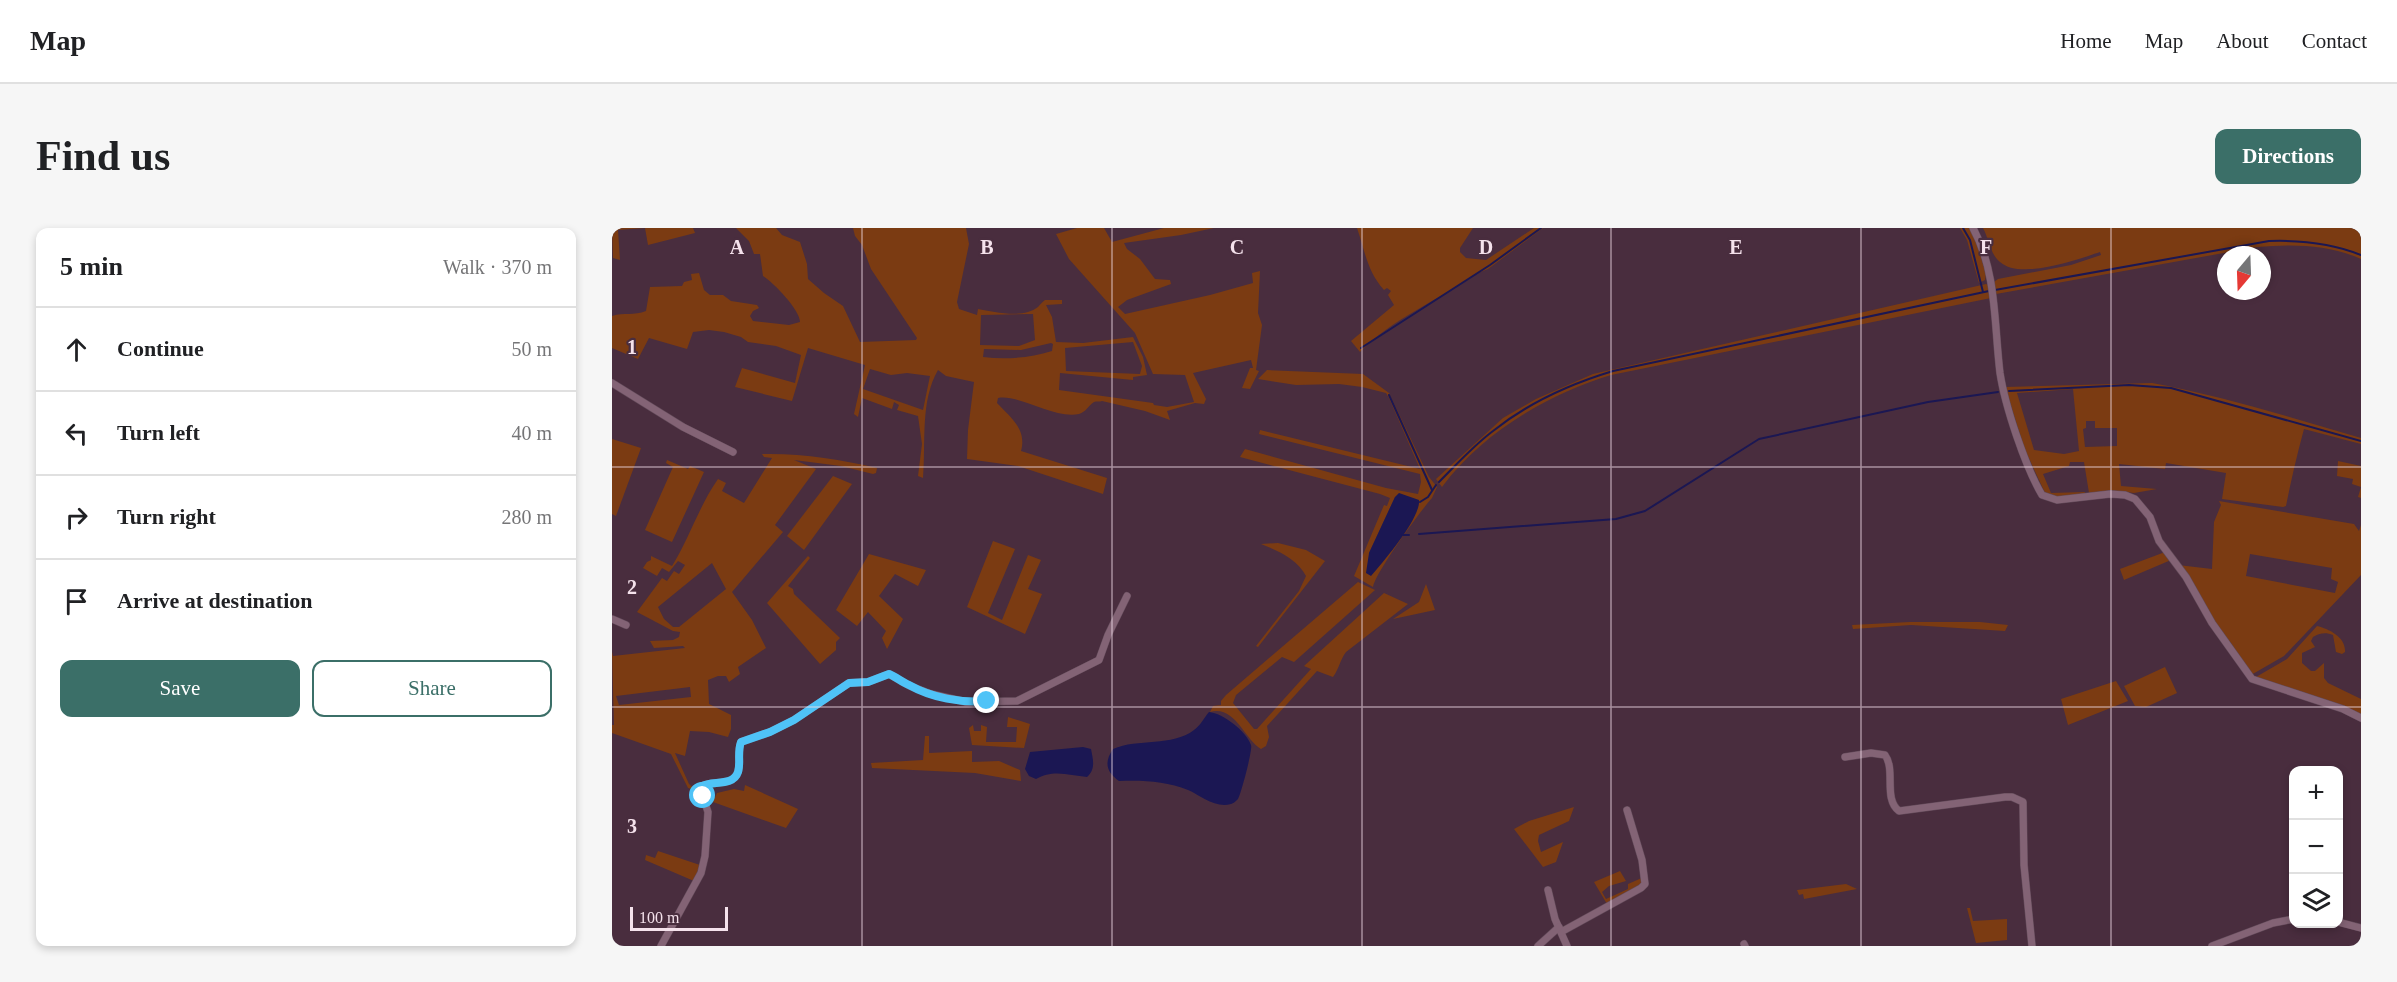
<!DOCTYPE html>
<html lang="en">
<head>
<meta charset="utf-8">
<style>
  :root { --surface:#fff; --page:#f6f6f6; --text:#202124; --muted:#757577; --line:#e0e0e0; --accent:#3b6f68 }
  body { margin:0; font-family:"Times New Roman",serif; background:var(--page); color:var(--text) }
  .controls { position:absolute; right:18px; bottom:18px; display:grid; overflow:hidden; border-radius:12px; box-shadow:0 3px 9px #0003 }
  .controls button { width:54px; height:54px; display:grid; place-items:center; padding:0; border:0; border-bottom:2px solid var(--line); background:var(--surface); color:var(--text); font:30px sans-serif }
  .compass { position:absolute; left:1605px; top:18px; width:54px; height:54px; border-radius:50%; background:var(--surface); box-shadow:0 3px 9px #0003; rotate:199deg }
  .scale { position:absolute; left:18px; bottom:15px; width:98px; box-sizing:border-box; padding-left:6px; border:3px solid #f5e2ec; border-top:0; font-size:16px; line-height:21px; white-space:nowrap; color:#f5e2ec; -webkit-text-stroke:4px #492d3e; paint-order:stroke }
  .stop { position:absolute; width:18px; height:18px; margin:-14px; border:4px solid #4fc3f7; border-radius:50%; background:#fff }
  .stop.end { background:#4fc3f7; border-color:#fff; box-shadow:0 2px 6px #0008 }
  .list { margin:0; padding:0; list-style:none }
  h2 { display:flex; justify-content:space-between; align-items:center; height:78px; margin:0; padding:0 24px; font-size:26px }
  h2 small { font-size:20px; font-weight:400; color:var(--muted) }
  .list li { display:grid; grid-template-columns:39px 1fr auto; gap:18px; align-items:center; box-sizing:border-box; height:84px; padding:0 24px; border-top:2px solid var(--line) }
  .list b { display:block; font-size:22px; white-space:nowrap }
  .list em { font-size:20px; font-style:normal; color:var(--muted) }
  .actions { display:flex; gap:12px; padding:18px 24px }
  .actions a { flex:1; padding:14px 0; border:2px solid var(--accent); border-radius:12px; text-align:center; font-size:21px; color:var(--accent) }
  .actions .main { background:var(--accent); color:#fff }
  .icon { flex:none; width:33px; height:33px; fill:none; stroke:currentColor; stroke-width:2; stroke-linecap:round; stroke-linejoin:round }
  .map { position:relative; flex:none; width:1749px; height:718px; overflow:hidden; border-radius:12px }
  header { display:flex; align-items:center; gap:36px; box-sizing:border-box; height:84px; padding:0 30px; background:var(--surface); border-bottom:2px solid var(--line) }
  header strong { font-size:28px }
  nav { display:flex; gap:33px; margin-inline-start:auto; font-size:21px }
  .intro { display:flex; align-items:center; justify-content:space-between; box-sizing:border-box; height:144px; padding:0 36px }
  h1 { margin:0; font-size:42px }
  .button { padding:15px 27px; border-radius:12px; background:var(--accent); color:#fff; font-size:21px; font-weight:700 }
  main { display:flex; gap:36px; padding:0 36px }
  aside { flex:1; background:var(--surface); border-radius:12px; box-shadow:0 3px 9px #0003 }
  .map>svg:first-child { display:block }
  .green { fill:#7b3b12; fill-rule:evenodd }
  .water { fill:#1b1753 }
  .lines { fill:none; stroke-linecap:round; stroke-linejoin:round }
  .stream { stroke:#1b1753; stroke-width:2 }
  .minor-casing { stroke:#624a59; stroke-width:8 }
  .minor { stroke:#836375; stroke-width:7 }
  .route { stroke:#4fc3f7; stroke-width:8 }
  .grid { fill:none; stroke:#f5e2ec; stroke-width:1.5; stroke-opacity:0.55 }
  .grid-label { font-size:20px; text-anchor:middle; font-weight:bold; fill:#f5e2ec; stroke:#492d3e; stroke-width:4.5; stroke-linejoin:round; paint-order:stroke }
</style>
</head>
<body>
<header>
<strong>Map</strong>
<nav><a>Home</a><a>Map</a><a>About</a><a>Contact</a></nav>
</header>
<div class="intro"><h1>Find us</h1><a class="button">Directions</a></div>
<main>
<aside>
<h2>5 min<small>Walk · 370 m</small></h2>
<ul class="list">
<li><svg class="icon" aria-label="ahead" viewBox="0 0 24 24"><path d="M12 20V5M6 11l6-6 6 6"/></svg><div><b>Continue</b></div><em>50 m</em></li>
<li><svg class="icon" aria-label="left" viewBox="0 0 24 24"><path d="M17 20v-9H6M10 6l-5 5 5 5"/></svg><div><b>Turn left</b></div><em>40 m</em></li>
<li><svg class="icon" aria-label="right" viewBox="0 0 24 24"><path d="M7 20v-9h11M14 6l5 5-5 5"/></svg><div><b>Turn right</b></div><em>280 m</em></li>
<li><svg class="icon" aria-label="arrive" viewBox="0 0 24 24"><path d="M6 21V4h12l-3 4 3 4H6"/></svg><div><b>Arrive at destination</b></div></li>
</ul>
<div class="actions"><a class="main">Save</a><a>Share</a></div>
</aside>
<div class="map">
<svg width="1749" height="718" viewBox="0 0 1749 718">
  <rect width="100%" height="100%" fill="#492d3e"/>
  <g class="green">
    <polygon points="0,0 81,0 83,5 36,17 33,0 6,2 8,32 1,30"/>
    <path d="M124,0H164L170,7L188,14L195,36L196,51L212,65L231,78L248,114L304,112L305,110L259,41L250,17L243,8L241,0H354L357,16L345,74L347,81L365,87L366,81C383,84 411,91 426,79C428,77 430,74 433,72H450V76L434,77L440,89L444,114L471,115L521,109L531,129L535,147L521,149V152L448,145L447,162L541,175L542,177L555,179L582,174L573,147L541,146L523,105L457,31L444,6L465,0H492L500,14L552,0H602L569,7L512,15L515,21L528,31L543,51L558,52L559,56L515,72L506,79L513,86L598,67L641,55L640,45L648,43L646,85L650,97L644,142L647,143L638,161L630,160L638,140H641L639,132L581,145L594,171L592,176L583,175L555,183L558,192L533,183L490,173C488,174 484,173 482,174C476,178 474,184 467,186C441,191 408,166 386,170L385,175C399,190 415,201 409,223L495,250L491,266L406,238L355,231L356,202L362,154L334,148L326,142C308,173 314,214 311,250L306,248L310,216L306,188L285,182L287,177L282,174L280,181L250,170L246,189L242,186L253,137L196,120L180,173L123,159L130,140L183,155L189,127L164,118L136,114L129,109L112,104L97,102L81,104L75,121L37,110L26,131L0,120V88C12,84 22,88 34,83L38,59L70,58L72,54L80,52L79,46L87,45L92,62L98,67H111L119,73L145,77L147,80L141,83L138,88L141,93L177,97L188,94C188,82 162,55 151,48L148,26H142L137,13ZM421,86L423,112L407,118L368,117L369,87ZM521,114L530,138L528,146L454,143L453,120ZM439,115L441,116L440,123C417,130 394,132 371,129L372,121L409,122ZM258,141L279,147L295,145L318,148L311,182L251,161Z"/>
    <path d="M745,0H861L848,20V24L854,30L874,32L922,0H931L876,41L866,45C830,70 778,92 748,124L739,113L782,77L776,67L779,63L775,60L772,62C755,43 753,23 745,0Z"/>
    <polygon points="1348,0 1360,0 1374,46 1373,52 1367,55 1355,12"/>
    <path d="M1371,0H1749V31C1715,16 1681,16 1645,19L1384,66L1382,54L1386,51L1459,37L1489,27L1488,24C1464,32 1408,52 1388,34C1378,26 1377,11 1371,0Z"/>
    <path d="M1374,56L1378,58L1379,70L999,147C936,166 870,205 830,259L824,251L891,190L924,171L981,146Z"/>
    <path d="M655,142L751,146L777,165L817,249L825,259L820,270C809,282 763,345 761,359L742,348L772,277L775,278L778,270L768,266L628,229L633,221L774,260L806,266L809,254L808,246L647,206L648,202L808,241L777,170L774,165L750,159L727,156L684,157L646,151ZM783,269L803,286L780,322L758,347L757,325Z"/>
    <path d="M1540,155C1611,168 1680,190 1749,210V216L1692,201C1685,227 1679,252 1674,278L1671,279L1610,271L1614,245L1554,235L1553,241L1507,236L1509,258L1545,261L1522,265L1508,263L1477,265L1472,234H1458L1457,238L1431,246L1439,265L1473,264L1472,267L1439,269L1433,265L1413,222L1393,159ZM1461,161L1467,223L1452,226L1422,222L1405,165ZM1474,193H1483V200H1505V218L1473,219L1471,201L1474,200Z"/>
    <polygon points="0,211 29,220 4,288 0,286"/>
    <path d="M150,226C188,225 228,231 265,240L264,245L261,246L229,238L182,232L204,241L163,297L171,304L120,364L140,392L154,420L126,439L128,446L117,454L114,448H106L96,452L97,476L119,487V501L116,509L97,504L78,503L73,528L63,525L77,556L84,562L76,560L59,526L0,505V497H2L0,424L1,428L73,420L71,418L42,420L38,413L61,412L67,409L68,404L61,403L25,384L50,350L55,353L62,343L67,346L73,337L66,333L57,344L50,340L45,348L31,340L35,334L39,332V328L60,338C77,311 87,278 106,251L114,255L110,263L132,275L160,230L152,229ZM100,335L114,361L67,399H61L52,391L46,379ZM78,459L79,469L7,477L4,468Z"/>
    <polygon points="55,232 76,241 78,238 92,244 60,314 33,302 61,239 54,235"/>
    <polygon points="1726,233 1749,238 1749,270 1746,269 1749,259 1740,256 1741,251 1725,248"/>
    <polygon points="221,248 240,256 192,322 175,308"/>
    <path d="M1607,273L1742,296L1747,303L1749,297V347L1672,428L1639,447L1619,415L1604,398L1566,337L1600,341L1602,294L1609,277ZM1638,326L1720,340L1719,351L1726,354L1723,365L1634,348Z"/>
    <polygon points="381,313 403,321 376,385 390,392 416,327 429,332 416,361 430,366 413,406 355,379"/>
    <path d="M666,315L694,322L713,333L646,419L644,418L687,363L694,348C685,331 667,323 649,316Z"/>
    <polygon points="1553,324 1559,332 1512,352 1508,341"/>
    <polygon points="257,326 314,342 306,358 283,346 267,368 291,391 275,421 270,410 274,403 256,384 245,398 224,382"/>
    <polygon points="196,328 198,330 176,358 181,361 182,366 228,410 224,414 224,422 208,436 155,375"/>
    <path d="M746,354L763,362L682,434L670,429L624,467L621,475L642,501H645L699,441L692,438L772,365L796,376L734,424C728,432 727,441 721,449L705,443L655,498L657,509L654,518L649,521C632,511 623,477 598,484L601,478L609,477V473L614,467Z"/>
    <polygon points="814,356 823,382 781,391 807,374"/>
    <polygon points="1298,394 1368,394 1396,397 1393,403 1299,397 1241,401 1240,397"/>
    <path d="M1705,398C1717,401 1734,409 1733,424L1730,426L1724,424L1721,407C1714,404 1707,405 1701,409L1699,413L1703,419L1690,425V435L1699,443H1703L1712,435V450L1716,455L1749,471V488L1644,449L1675,431Z"/>
    <polygon points="1553,439 1565,465 1534,479 1523,478 1512,458"/>
    <polygon points="1504,453 1516,473 1456,497 1449,471"/>
    <polygon points="396,489 418,496 412,520 360,517 357,500 361,497 362,503 369,503 369,497 375,499 374,514 404,514 405,499 395,499"/>
    <polygon points="313,508 317,508 317,525 360,523 360,534 387,533 408,542 409,553 363,545 260,540 259,535 311,532"/>
    <polygon points="133,557 186,581 174,600 101,574 105,565 122,561 132,563"/>
    <polygon points="962,579 957,593 927,607 926,613 929,624 951,614 944,634 931,639 902,601 917,593"/>
    <polygon points="46,623 88,637 82,653 33,632 34,627 43,630"/>
    <polygon points="1008,643 1014,653 997,658 990,664 994,671 1016,661 1016,656 1032,649 1028,659 995,676 982,654"/>
    <polygon points="1234,656 1245,661 1192,671 1191,666 1187,667 1185,662"/>
    <polygon points="1355,680 1358,680 1361,693 1395,691 1395,712 1364,715"/>
  </g>
  <g class="water">
    <path d="M787,265L807,272C809,290 771,334 759,348L754,345L757,325L783,269Z"/>
    <path d="M597,484C611,485 635,504 639,517C641,521 629,566 626,571C625,572 621,576 619,576C604,581 588,567 576,562C554,553 530,552 507,553C494,544 492,534 501,521C526,510 560,519 582,502C588,498 592,490 597,484Z"/>
    <path d="M471,519L479,521C481,532 484,541 475,549C458,547 440,541 424,551L417,548L413,541L418,524Z"/>
  </g>
  <g class="lines">
    <g class="stream">
      <polyline points="1351,0 1358,12 1371,64"/>
      <path d="M1383,62L1657,13C1688,12 1720,15 1749,27"/>
      <polyline points="749,120 878,37 929,0"/>
      <polyline points="1397,163 1517,157 1559,160 1749,213"/>
      <polyline points="777,167 820,262"/>
      <path d="M827,254C844,237 861,218 881,203C916,175 958,156 1001,143L1377,63"/>
      <polyline points="808,274 816,269 824,257"/>
      <polyline points="807,306 1004,291 1033,283 1147,211 1316,174 1386,164"/>
      <polyline points="790,307 797,307"/>
    </g>
    <g class="minor-casing">
      <g id="minor">
        <path d="M1361,0C1385,44 1382,96 1388,145C1393,178 1413,238 1430,267L1445,272L1498,266L1513,267L1523,271L1538,289L1547,313L1574,349L1600,395L1640,451L1731,481L1749,490"/>
        <polyline points="0,155 71,199 121,224"/>
        <polyline points="0,391 14,397"/>
        <path d="M1233,529L1259,525L1273,527C1284,542 1271,571 1287,583L1393,569H1400L1411,574L1412,637L1420,718"/>
        <polyline points="936,662 943,691 955,718"/>
        <polyline points="1726,694 1749,700"/>
        <polyline points="949,704 1029,660 1033,656 1030,632 1015,582"/>
        <polyline points="1132,716 1133,718"/>
        <path d="M49,718L89,645L93,628L96,584L89,563L90,558C100,552 121,559 126,544C129,535 125,525 129,514L158,504L182,492L237,455L256,454L277,446L298,458L319,466L354,474L405,473L487,432L496,407L515,368"/>
        <polyline points="926,718 947,699"/>
        <polyline points="1600,718 1661,695 1682,691"/>
      </g>
    </g>
    <use href="#minor" class="minor"/>
  </g>
  <g class="lines">
    <path class="route" d="M91,568L90,558C100,552 121,559 126,544C129,535 125,525 129,514L158,504L182,492L237,455L256,454L277,446C284,449 290,454 297,457C320,470 349,475 375,473"/>
  </g>
  <path class="grid" d="M250,0V718M500,0V718M750,0V718M999,0V718M1249,0V718M1499,0V718M0,239H1749M0,479H1749"/>
  <g class="grid-label">
    <text x="125" y="26">A</text>
    <text x="375" y="26">B</text>
    <text x="625" y="26">C</text>
    <text x="874" y="26">D</text>
    <text x="1124" y="26">E</text>
    <text x="1374" y="26">F</text>
    <text x="20" y="126">1</text>
    <text x="20" y="366">2</text>
    <text x="20" y="605">3</text>
  </g>
</svg>
<div class="controls">
<button>+</button>
<button>−</button>
<button><svg class="icon" aria-label="layers" viewBox="0 0 24 24"><path d="M12 4l9 5-9 5-9-5zM3 14l9 5 9-5"/></svg></button>
</div>
<svg class="compass" viewBox="-18 -18 36 36"><path d="M0-13l5 13h-10z" fill="#e53935"/><path d="M0 13l5-13h-10z" fill="#757577"/></svg>
<div class="scale">100 m</div>
<div class="stop" style="left:91px;top:568px"></div>
<div class="stop end" style="left:375px;top:473px"></div>
</div>
</main>
</body>
</html>
